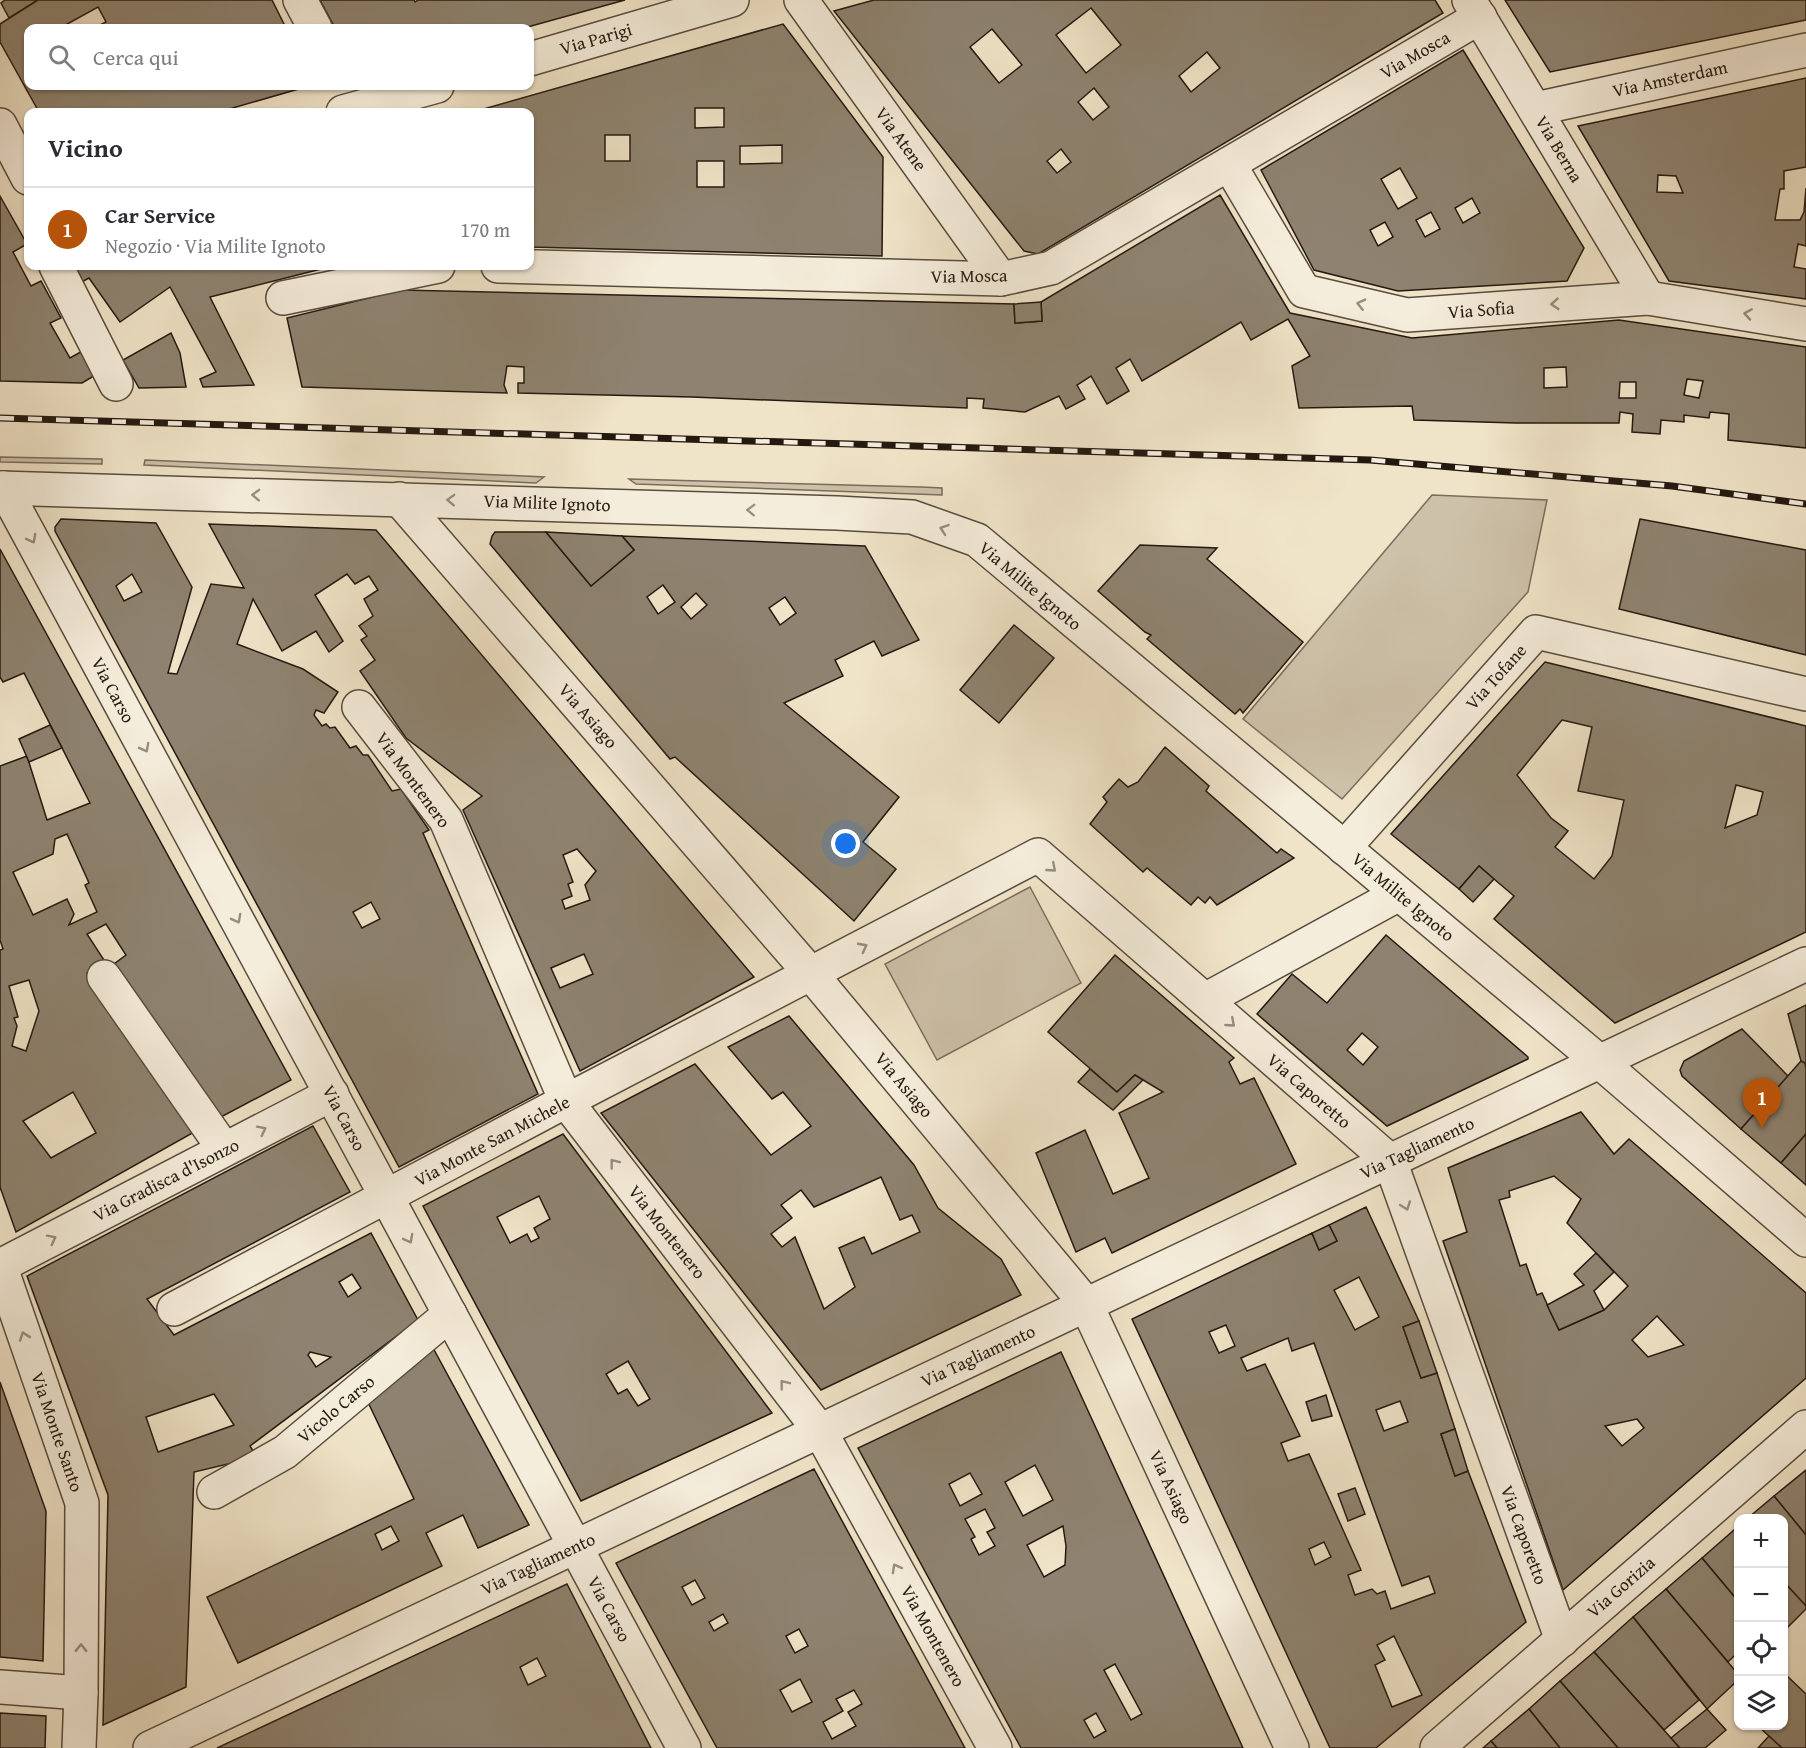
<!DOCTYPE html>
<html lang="it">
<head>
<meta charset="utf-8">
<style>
  :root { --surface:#fff; --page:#f2f2f3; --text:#2b2b33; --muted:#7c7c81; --line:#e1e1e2; --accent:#b45309 }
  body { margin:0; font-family:"Gentium Book Plus",serif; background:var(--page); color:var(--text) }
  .controls { position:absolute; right:18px; bottom:18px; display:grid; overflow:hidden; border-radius:12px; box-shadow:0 2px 4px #0004 }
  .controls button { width:54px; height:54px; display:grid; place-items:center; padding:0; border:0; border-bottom:2px solid var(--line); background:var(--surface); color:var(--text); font:30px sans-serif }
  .you { position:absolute; left:846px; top:844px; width:21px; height:21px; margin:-15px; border:4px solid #fff; border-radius:50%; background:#1a73e8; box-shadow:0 0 0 9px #1a73e833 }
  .badge { display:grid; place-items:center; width:39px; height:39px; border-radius:50%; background:var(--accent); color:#fff; font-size:20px; font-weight:700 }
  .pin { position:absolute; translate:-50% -50px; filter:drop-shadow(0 2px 3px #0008) }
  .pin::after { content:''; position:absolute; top:32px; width:21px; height:18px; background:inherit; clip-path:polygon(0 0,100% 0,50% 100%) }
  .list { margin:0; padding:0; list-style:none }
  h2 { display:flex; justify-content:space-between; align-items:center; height:78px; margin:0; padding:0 24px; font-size:26px }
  h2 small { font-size:20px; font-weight:400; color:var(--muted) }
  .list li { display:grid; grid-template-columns:39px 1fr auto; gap:18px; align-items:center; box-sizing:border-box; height:84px; padding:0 24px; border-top:2px solid var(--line) }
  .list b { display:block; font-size:22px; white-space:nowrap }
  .list p { margin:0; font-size:20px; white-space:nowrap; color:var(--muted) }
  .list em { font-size:20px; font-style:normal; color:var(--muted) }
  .icon { flex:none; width:33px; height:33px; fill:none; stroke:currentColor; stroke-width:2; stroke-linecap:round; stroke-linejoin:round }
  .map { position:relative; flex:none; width:1806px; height:1748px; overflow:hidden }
  .search { position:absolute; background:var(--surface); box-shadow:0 2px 4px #0004; left:24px; top:24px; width:510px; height:66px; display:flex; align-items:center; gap:15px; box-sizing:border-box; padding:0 21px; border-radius:12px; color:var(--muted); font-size:22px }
  .panel { position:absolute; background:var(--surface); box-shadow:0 2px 4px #0004; left:24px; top:108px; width:510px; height:162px; border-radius:12px }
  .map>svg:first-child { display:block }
  .green { fill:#cdc1a9; stroke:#786d5d; stroke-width:1.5 }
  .building { fill:#8e8370; stroke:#241911; stroke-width:1.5; fill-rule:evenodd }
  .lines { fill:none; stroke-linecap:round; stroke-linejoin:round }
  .minor-casing { stroke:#574c3f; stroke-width:36 }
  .minor { stroke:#f5eddb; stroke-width:33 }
  .rail-casing { stroke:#241911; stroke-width:7 }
  .rail { stroke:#f5eddb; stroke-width:4.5; stroke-dasharray:14; stroke-linecap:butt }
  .oneway { stroke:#978e80 }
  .labels { text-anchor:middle; stroke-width:6; stroke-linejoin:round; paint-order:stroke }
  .street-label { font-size:18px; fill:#241911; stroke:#f5eddb }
</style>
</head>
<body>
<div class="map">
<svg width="1806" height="1748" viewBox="0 0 1806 1748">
  <rect width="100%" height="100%" fill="#f0e4c8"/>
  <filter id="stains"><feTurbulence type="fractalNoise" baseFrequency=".00333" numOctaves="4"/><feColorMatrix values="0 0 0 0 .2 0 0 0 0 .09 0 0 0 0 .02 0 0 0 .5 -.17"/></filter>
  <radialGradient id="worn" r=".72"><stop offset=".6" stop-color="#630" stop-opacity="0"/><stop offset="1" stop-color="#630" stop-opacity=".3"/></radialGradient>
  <g class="green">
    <polygon points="0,457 102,459 102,464 0,462"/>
    <polygon points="145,460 524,476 544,477 536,483 144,465"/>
    <polygon points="629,479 921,487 942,488 942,495 636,484"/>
    <polygon points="1432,495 1547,500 1528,592 1342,799 1243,719"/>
    <polygon points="1030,887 1081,983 937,1060 885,964"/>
  </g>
  <g class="building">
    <polygon points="5,0 38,0 9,18 1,3"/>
    <polygon points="38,0 272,0 286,28 94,28 106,22 98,7 60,28 28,28 28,86 309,86 219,112 39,112 0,42 0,24"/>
    <polygon points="320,0 414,0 415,2 418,0 625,0 524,28 335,28"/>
    <path d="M874,0H1435L1443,13L1038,254L1024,251L834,11ZM1091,8L1121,45L1086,73L1056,35ZM992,29L1022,65L999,83L970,47ZM1207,52L1220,68L1191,92L1179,76ZM1094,88L1109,107L1093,120L1078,102ZM1061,149L1071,162L1057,173L1047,161Z"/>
    <polygon points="1505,0 1806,0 1806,20 1550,72"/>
    <path d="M783,24L883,157L882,256L530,247V112H473ZM695,108H724V127L695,128ZM605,135H630V161H605ZM782,145V163L740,164V146ZM697,161H724V187H697Z"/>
    <path d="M1463,50L1584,248L1567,281L1398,291L1314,270L1261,170ZM1400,168L1417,198L1398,209L1381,179ZM1472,198L1480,213L1463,223L1455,208ZM1431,212L1440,229L1425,237L1416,220ZM1385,222L1393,237L1378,246L1370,230Z"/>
    <path d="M1806,78V167L1784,171V189H1780L1775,220H1800L1804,212L1806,188V246L1798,244L1794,267L1806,269V299L1669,281L1578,126ZM1658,175L1676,176L1683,193L1657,192Z"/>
    <path d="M1220,195L1290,313L1412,338L1619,320L1806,347V448L1728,440L1729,414L1710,412L1709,418L1684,415V422L1661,420L1660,434L1632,432L1633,414L1620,412L1619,423H1516L1414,420L1412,406L1299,408L1292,366L1310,356L1288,319L1251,340L1241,322L1142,381L1130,359L1116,368L1129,391L1107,404L1091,376L1077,385L1085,399L1066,409L1059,396L1025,412L983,408L984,399L967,398V408L692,397L518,393V383H524V367L507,366L504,385L507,393L302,387L287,318L401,290L1014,304L1015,323L1042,321L1041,302ZM1566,367L1567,387L1544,388V368ZM1687,379L1703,381L1699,398L1684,395ZM1620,382H1636V398H1619Z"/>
    <polygon points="0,196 27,244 13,252 31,286 41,281 61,318 50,323 70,358 86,349 99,373 82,383 0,381"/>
    <polygon points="68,266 333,266 210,297 254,385 203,387 200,379 216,372 170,287 120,322 89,278 78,284"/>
    <polygon points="1041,302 1042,321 1015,323 1014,304"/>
    <polygon points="171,333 180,353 186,387 139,388 123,360"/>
    <path d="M61,519L156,523L192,587L168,673L177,674L211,584L244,588L209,524L376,530L754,977L580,1071L463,810L482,796L406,738L360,671L375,660L361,640L367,636L359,626L373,616L364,599L378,590L369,576L355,584L347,574L315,595L343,641L329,652L316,631L282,651L253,599L237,644L303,669L338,692L324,713L316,710L314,715L322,726L326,724L330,728L335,727L350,748L356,746L363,755H368L392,791L401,789L429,830L423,833L538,1094L399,1167L55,531V527ZM132,574L142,592L124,601L116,586ZM577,849L596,871L585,885L590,900L565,909L562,900L572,896L568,884L573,882L563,855ZM371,902L380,919L362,928L353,912ZM584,954L593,974L560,988L551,968Z"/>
    <polygon points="1640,519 1806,550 1806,655 1619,609"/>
    <path d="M495,532H546L591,586L634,550L622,536L865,546L919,640L882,656L874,641L835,660L843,676L784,703L899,797L863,842L896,869L854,921L675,757L670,759L490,544L492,536ZM663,585L675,602L658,614L647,597ZM696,593L707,605L691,619L681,607ZM785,597L796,613L780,625L769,608Z"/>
    <polygon points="546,532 622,536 634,550 591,586"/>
    <polygon points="1140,545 1217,548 1207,559 1303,642 1243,713 1240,709 1235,714 1147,639 1151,635 1145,632 1098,591"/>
    <path d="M0,549L291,1080L219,1118L114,964L126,955L106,924L87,934L104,960L87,973L196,1131L16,1232L0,1187V950L3,949L0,940V766L27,756L47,820L90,803L24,673L3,682L0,677ZM67,834L89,883L85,885L97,912L69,925L74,914L67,899L33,915L13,872L53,854L55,839ZM29,980L39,1011L26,1051L12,1046L17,1026L14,1018L18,1017L9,986ZM73,1092L96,1133L51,1158L23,1121Z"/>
    <polygon points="1014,625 1054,658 999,723 960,690"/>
    <path d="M1545,662L1806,726V932L1615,1023L1494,919L1514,896L1494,879L1479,866L1459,889L1391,834ZM1562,720L1592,727L1578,791L1624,800L1612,856L1594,879L1555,847L1568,831L1551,818L1517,775ZM1736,785L1763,792L1757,815L1725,828Z"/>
    <polygon points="50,725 62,748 29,762 19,739"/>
    <polygon points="1165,747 1209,786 1206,791 1277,853 1281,849 1294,858 1217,905 1210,897 1205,903 1198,897 1191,905 1147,868 1143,872 1090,824 1107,802 1103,797 1119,779 1128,787 1138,782"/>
    <polygon points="1479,866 1494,879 1473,902 1459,889"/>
    <path d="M1386,935L1528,1057V1059L1387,1126L1257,1014L1292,974L1327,1003ZM1362,1033L1378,1047L1363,1065L1347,1050Z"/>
    <polygon points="1115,955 1234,1058 1229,1062 1240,1084 1254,1078 1296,1164 1112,1253 1105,1238 1076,1252 1036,1153 1085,1130 1113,1194 1149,1178 1119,1113 1163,1092 1135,1075 1117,1092 1048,1032"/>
    <polygon points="1806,1005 1806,1064 1801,1061 1788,1014"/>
    <path d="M789,1016L914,1165L938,1208L1001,1259L1021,1295L821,1390L601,1113L695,1064L771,1155L811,1126L783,1092L772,1099L728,1047ZM881,1177L900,1220L912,1215L920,1232L872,1254L864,1237L839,1248L855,1287L824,1309L795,1237L782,1247L771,1234L792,1218L781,1205L801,1190L814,1207Z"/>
    <polygon points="1742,1029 1788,1076 1741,1129 1682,1076 1680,1070 1684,1061"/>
    <polygon points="1801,1061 1805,1063 1806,1068 1806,1134 1781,1163 1741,1129"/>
    <polygon points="1090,1069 1117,1092 1135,1075 1143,1080 1113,1110 1078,1082"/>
    <path d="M1581,1112L1614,1154L1629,1139L1806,1293V1378L1563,1590L1443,1241L1467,1232L1448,1168ZM1554,1176L1581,1199L1567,1223L1628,1286L1604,1310L1559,1330L1542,1293L1537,1295L1526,1264L1520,1266L1499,1200L1510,1197L1509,1191ZM1657,1316L1684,1345L1648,1357L1632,1340ZM1637,1419L1644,1428L1622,1446L1605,1426Z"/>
    <path d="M313,1126L350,1192L147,1299L174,1335L371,1233L418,1320L250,1446L257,1457L194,1472L186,1687L103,1725L108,1495L27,1276ZM352,1274L361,1288L348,1297L339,1282ZM310,1352L331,1357L316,1367L308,1355ZM214,1394L234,1425L158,1452L146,1417Z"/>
    <path d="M563,1134L772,1413L581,1501L423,1206ZM539,1196L550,1219L534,1228L539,1238L531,1242L527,1234L510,1243L497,1217ZM628,1361L650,1399L638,1406L627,1389L618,1394L606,1374Z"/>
    <polygon points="1806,1134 1806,1185 1781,1163"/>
    <path d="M1366,1207L1419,1321L1403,1327L1421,1378L1437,1373L1455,1429L1441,1434L1455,1476L1468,1471L1526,1622L1376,1748H1330L1132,1319L1312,1233L1319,1250L1337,1241L1329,1225ZM1359,1277L1379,1317L1355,1330L1334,1290ZM1226,1325L1235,1346L1219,1353L1209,1332ZM1288,1338L1292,1351L1314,1343L1402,1586L1429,1576L1435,1593L1391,1609L1385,1591L1377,1594L1372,1589L1355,1595L1348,1575L1361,1570L1309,1454L1288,1461L1281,1443L1300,1436L1265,1364L1247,1371L1241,1358ZM1400,1401L1408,1422L1384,1431L1376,1410ZM1324,1542L1331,1557L1315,1565L1309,1549ZM1394,1636L1422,1695L1392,1707L1375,1665L1385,1660L1377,1645Z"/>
    <polygon points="1329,1225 1337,1241 1319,1250 1312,1233"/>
    <polygon points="1596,1253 1614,1272 1594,1291 1604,1310 1559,1330 1547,1305 1584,1285 1574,1274"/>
    <polygon points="1419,1321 1437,1373 1421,1378 1403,1327"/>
    <path d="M432,1346L529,1525L478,1548L463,1515L426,1533L442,1566L238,1663L207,1597L414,1499L366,1398ZM391,1526L399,1541L382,1550L375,1534Z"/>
    <path d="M1061,1352L1243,1748H1021L858,1448ZM1035,1465L1053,1500L1023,1516L1005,1482ZM970,1473L982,1494L960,1506L949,1484ZM985,1509L995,1528L987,1532L995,1546L979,1555L971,1539L975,1537L965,1519ZM1063,1526L1066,1546L1065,1565L1044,1577L1027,1545ZM1115,1664L1142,1714L1131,1720L1104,1670ZM1096,1713L1106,1731L1094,1738L1084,1720Z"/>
    <polygon points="0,1382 46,1511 43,1661 0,1657"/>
    <polygon points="1326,1395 1332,1416 1312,1421 1306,1402"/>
    <polygon points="1455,1429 1468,1471 1455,1476 1441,1434"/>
    <path d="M814,1469L965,1748H717L616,1563ZM695,1580L705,1598L692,1605L682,1587ZM723,1614L728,1623L714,1631L709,1622ZM799,1629L808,1646L795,1653L786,1636ZM800,1679L812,1702L792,1712L780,1690ZM854,1690L862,1704L848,1712L856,1726L832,1739L823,1722L843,1711L836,1699Z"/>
    <polygon points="1806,1470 1806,1535 1774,1496"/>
    <polygon points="1355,1488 1365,1514 1348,1521 1338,1494"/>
    <polygon points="1774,1496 1806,1535 1806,1606 1784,1582 1784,1518 1748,1518"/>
    <polygon points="1734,1530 1738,1534 1738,1601 1702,1558"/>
    <polygon points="1702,1558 1738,1601 1738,1652 1728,1662 1666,1589"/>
    <polygon points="1784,1582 1806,1606 1806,1609 1784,1631"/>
    <path d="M567,1584L651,1748H217ZM537,1658L546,1676L528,1685L520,1667Z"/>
    <polygon points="1666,1589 1738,1674 1738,1680 1707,1709 1633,1617"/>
    <polygon points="1633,1617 1699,1700 1664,1730 1594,1652"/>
    <polygon points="1594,1652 1671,1738 1680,1748 1618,1748 1560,1681"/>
    <polygon points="1785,1674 1806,1694 1806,1748 1782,1748 1758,1726 1784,1726"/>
    <polygon points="1560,1681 1618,1748 1560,1748 1529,1709"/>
    <polygon points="1529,1709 1560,1748 1497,1748 1491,1741"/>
    <polygon points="1707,1709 1726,1730 1705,1748 1680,1748 1671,1738"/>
    <polygon points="0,1713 46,1716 45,1748 0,1748"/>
    <polygon points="1769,1736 1782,1748 1758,1748"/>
    <polygon points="1491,1741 1497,1748 1483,1748"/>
  </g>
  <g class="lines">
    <g class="minor-casing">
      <g id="minor">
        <polyline points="300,0 315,28"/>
        <polyline points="801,0 1001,279"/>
        <polyline points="1469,0 1648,298"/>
        <polyline points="530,59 732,0"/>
        <polyline points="1535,109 1806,50"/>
        <polyline points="343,112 437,86"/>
        <polyline points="0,125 28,178"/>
        <polyline points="1229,164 1304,291 1407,315 1648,298 1806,324"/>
        <polyline points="56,266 116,384"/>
        <polyline points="498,266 1001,279 1051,268 1480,17"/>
        <polyline points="283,298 438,266"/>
        <polyline points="0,488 837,513 912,517 977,540 1600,1062 1806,1240"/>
        <polyline points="4,488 684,1748"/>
        <polyline points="399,499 811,974 1086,1304 1292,1748"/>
        <polyline points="359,707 446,820 566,1101 820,1431 995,1748"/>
        <polyline points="1344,848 1536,632 1806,694"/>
        <polyline points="104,977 224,1149"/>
        <polyline points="1205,1000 1399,894"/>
        <polyline points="0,1265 82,1503 81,1693 79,1748"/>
        <polyline points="0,1266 332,1094"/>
        <polyline points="174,1309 566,1101 1038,855 1390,1161 1562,1640"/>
        <polyline points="214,1492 285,1452 450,1314"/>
        <polyline points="0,1687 81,1693"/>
        <polyline points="150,1748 1806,964"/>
        <polyline points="1437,1748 1806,1427"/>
      </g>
    </g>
    <use href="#minor" class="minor"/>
    <g class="rail-casing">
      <polyline id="rail" points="0,418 1370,460 1672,486 1806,504"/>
    </g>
    <use href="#rail" class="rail"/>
  </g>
  <defs><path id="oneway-chevron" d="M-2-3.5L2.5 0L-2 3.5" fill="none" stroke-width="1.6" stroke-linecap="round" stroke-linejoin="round" transform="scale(1.5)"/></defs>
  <g class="oneway">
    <use href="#oneway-chevron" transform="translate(1361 304) rotate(-167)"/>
    <use href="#oneway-chevron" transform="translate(1555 304) rotate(176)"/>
    <use href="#oneway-chevron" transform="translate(1748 314) rotate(-171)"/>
    <use href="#oneway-chevron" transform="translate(256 495) rotate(-178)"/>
    <use href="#oneway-chevron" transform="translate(451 500) rotate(-178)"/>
    <use href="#oneway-chevron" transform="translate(751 510) rotate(-178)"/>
    <use href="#oneway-chevron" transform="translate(944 529) rotate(-161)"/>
    <use href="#oneway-chevron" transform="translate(32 539) rotate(62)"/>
    <use href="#oneway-chevron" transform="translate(145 748) rotate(62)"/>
    <use href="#oneway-chevron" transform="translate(1052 868) rotate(41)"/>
    <use href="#oneway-chevron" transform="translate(237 919) rotate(62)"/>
    <use href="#oneway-chevron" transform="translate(863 947) rotate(-28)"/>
    <use href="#oneway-chevron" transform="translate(1231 1023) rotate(41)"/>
    <use href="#oneway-chevron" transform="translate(262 1130) rotate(-27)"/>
    <use href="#oneway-chevron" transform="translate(614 1163) rotate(-128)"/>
    <use href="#oneway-chevron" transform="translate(1406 1206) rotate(70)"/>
    <use href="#oneway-chevron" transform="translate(52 1239) rotate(-27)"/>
    <use href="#oneway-chevron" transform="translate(409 1239) rotate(62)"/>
    <use href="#oneway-chevron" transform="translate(24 1336) rotate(-109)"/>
    <use href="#oneway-chevron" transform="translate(784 1384) rotate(-128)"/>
    <use href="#oneway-chevron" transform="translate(896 1568) rotate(-119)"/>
    <use href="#oneway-chevron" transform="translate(81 1648) rotate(-90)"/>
  </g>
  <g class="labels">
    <g class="street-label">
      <text transform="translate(596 39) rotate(-16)" y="6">Via Parigi</text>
      <text transform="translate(1415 55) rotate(-30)" y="6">Via Mosca</text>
      <text transform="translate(1670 79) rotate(-12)" y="6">Via Amsterdam</text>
      <text transform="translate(901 139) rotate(54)" y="6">Via Atene</text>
      <text transform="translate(1559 149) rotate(59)" y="6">Via Berna</text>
      <text transform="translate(969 276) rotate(-1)" y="6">Via Mosca</text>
      <text transform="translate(1481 310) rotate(-4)" y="6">Via Sofia</text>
      <text transform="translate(547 503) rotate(2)" y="6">Via Milite Ignoto</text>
      <text transform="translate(1030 586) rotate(40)" y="6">Via Milite Ignoto</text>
      <text transform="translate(1496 677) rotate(-48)" y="6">Via Tofane</text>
      <text transform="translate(113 690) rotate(62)" y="6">Via Carso</text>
      <text transform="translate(588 716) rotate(49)" y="6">Via Asiago</text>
      <text transform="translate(413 780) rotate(54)" y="6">Via Montenero</text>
      <text transform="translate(1403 897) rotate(40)" y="6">Via Milite Ignoto</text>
      <text transform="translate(904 1085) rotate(50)" y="6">Via Asiago</text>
      <text transform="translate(1309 1091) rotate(41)" y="6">Via Caporetto</text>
      <text transform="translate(344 1118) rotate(62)" y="6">Via Carso</text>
      <text transform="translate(492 1141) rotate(-28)" y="6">Via Monte San Michele</text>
      <text transform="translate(1417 1148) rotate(-25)" y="6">Via Tagliamento</text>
      <text transform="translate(166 1180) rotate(-27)" y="6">Via Gradisca d'Isonzo</text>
      <text transform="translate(667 1232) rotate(52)" y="6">Via Montenero</text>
      <text transform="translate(978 1356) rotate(-25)" y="6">Via Tagliamento</text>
      <text transform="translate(336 1409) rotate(-40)" y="6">Vicolo Carso</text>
      <text transform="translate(57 1432) rotate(71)" y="6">Via Monte Santo</text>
      <text transform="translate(1171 1487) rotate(65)" y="6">Via Asiago</text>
      <text transform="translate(1524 1535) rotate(70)" y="6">Via Caporetto</text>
      <text transform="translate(538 1564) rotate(-25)" y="6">Via Tagliamento</text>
      <text transform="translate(1621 1587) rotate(-41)" y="6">Via Gorizia</text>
      <text transform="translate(609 1609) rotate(62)" y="6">Via Carso</text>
      <text transform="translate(933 1636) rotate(61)" y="6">Via Montenero</text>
    </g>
  </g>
  <rect width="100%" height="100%" filter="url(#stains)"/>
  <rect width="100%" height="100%" fill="url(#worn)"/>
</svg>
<div class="controls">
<button>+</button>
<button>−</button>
<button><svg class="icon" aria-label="locate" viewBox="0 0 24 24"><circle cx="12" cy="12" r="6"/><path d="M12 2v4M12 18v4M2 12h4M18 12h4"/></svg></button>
<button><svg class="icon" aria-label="layers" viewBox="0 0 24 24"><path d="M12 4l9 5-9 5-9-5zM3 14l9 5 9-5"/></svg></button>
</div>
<div class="you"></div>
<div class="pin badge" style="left:1762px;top:1128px">1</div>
<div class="search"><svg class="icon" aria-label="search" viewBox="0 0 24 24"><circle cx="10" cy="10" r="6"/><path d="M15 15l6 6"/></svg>Cerca qui</div>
<section class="panel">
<h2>Vicino<small></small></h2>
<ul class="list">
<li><span class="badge">1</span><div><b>Car Service</b><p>Negozio · Via Milite Ignoto</p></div><em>170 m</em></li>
</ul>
</section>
</div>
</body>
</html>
